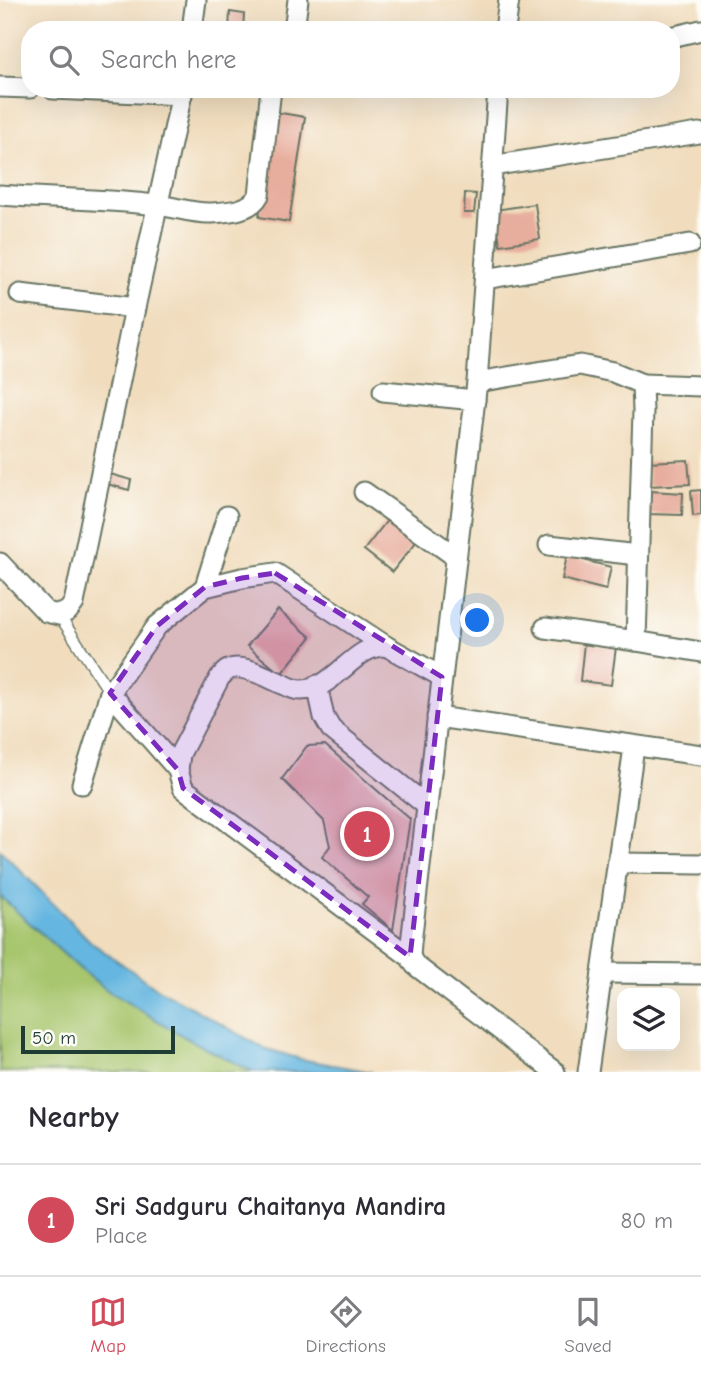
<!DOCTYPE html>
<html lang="en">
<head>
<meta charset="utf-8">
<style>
  :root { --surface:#fff; --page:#f2f2f3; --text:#2b2b33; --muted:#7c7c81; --line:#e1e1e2; --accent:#d1495b }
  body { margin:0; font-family:"Comic Neue",sans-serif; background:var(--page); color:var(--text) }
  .controls { position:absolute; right:21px; bottom:21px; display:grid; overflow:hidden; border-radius:14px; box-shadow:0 7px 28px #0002 }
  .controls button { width:63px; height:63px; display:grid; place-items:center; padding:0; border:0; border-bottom:2px solid var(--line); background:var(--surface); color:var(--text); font:35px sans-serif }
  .scale { position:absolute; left:21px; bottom:18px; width:154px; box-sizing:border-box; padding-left:7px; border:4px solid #1f3d34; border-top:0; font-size:19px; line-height:24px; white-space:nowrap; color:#1f3d34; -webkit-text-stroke:5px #fdfcf7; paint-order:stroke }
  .you { position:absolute; left:478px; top:621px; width:24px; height:24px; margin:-18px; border:5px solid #fff; border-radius:50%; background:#1a73e8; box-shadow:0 0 0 10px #1a73e833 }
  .badge { display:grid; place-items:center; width:46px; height:46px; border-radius:50%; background:var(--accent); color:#fff; font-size:23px; font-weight:700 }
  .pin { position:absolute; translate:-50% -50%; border:4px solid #fff; box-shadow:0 2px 7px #0006 }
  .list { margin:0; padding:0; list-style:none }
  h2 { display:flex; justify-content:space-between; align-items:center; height:91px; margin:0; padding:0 28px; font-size:30px }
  h2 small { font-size:23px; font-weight:400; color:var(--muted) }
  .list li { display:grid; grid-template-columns:46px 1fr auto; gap:21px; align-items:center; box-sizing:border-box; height:112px; padding:0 28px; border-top:2px solid var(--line) }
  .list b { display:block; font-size:26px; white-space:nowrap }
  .list p { margin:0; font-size:23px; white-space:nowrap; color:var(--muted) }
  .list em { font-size:23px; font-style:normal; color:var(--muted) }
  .icon { flex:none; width:38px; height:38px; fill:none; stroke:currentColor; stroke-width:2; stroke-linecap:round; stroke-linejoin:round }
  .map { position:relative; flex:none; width:701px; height:1072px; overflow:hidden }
  .search { position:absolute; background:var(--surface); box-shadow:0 7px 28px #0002; left:21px; right:21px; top:21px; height:77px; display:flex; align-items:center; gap:18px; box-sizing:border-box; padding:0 24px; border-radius:28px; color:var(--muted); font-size:26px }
  .sheet { height:203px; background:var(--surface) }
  nav { display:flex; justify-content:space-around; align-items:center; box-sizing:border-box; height:98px; border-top:2px solid var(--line); background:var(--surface); font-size:19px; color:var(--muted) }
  nav a { display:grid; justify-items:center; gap:4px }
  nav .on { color:var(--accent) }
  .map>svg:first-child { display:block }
  .green { fill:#a8c66e; stroke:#648251; stroke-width:2 }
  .water { fill:#65b6e0; stroke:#427a8a; stroke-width:2 }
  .building { fill:#e7ad9d }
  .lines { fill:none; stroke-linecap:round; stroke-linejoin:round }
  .service-casing { stroke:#687564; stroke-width:13 }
  .minor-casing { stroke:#687564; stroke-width:23 }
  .service { stroke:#fff; stroke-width:10 }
  .minor { stroke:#fff; stroke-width:19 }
  .marked { fill:#7b2cbf; fill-opacity:0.2; stroke:#7b2cbf; stroke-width:5; stroke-dasharray:14 9; stroke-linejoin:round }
</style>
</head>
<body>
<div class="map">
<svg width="701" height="1072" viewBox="0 0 701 1072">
  <rect width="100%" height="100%" fill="#fdfcf7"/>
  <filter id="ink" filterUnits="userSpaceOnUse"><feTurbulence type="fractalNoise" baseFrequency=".0143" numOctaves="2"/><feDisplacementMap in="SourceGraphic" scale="14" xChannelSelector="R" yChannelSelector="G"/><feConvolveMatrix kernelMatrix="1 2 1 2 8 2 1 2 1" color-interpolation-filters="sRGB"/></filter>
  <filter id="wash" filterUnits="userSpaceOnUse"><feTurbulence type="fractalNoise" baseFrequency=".00686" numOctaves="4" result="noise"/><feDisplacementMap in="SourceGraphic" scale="28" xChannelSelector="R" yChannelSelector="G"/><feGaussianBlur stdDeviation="1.57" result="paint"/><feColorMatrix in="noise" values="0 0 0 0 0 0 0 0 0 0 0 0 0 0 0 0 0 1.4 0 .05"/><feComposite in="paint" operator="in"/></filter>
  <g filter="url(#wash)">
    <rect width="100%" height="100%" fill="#f1ddbe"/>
    <polygon class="green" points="0,896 79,968 107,990 188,1039 247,1069 257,1072 0,1072"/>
    <polygon class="water" points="0,850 92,943 155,987 264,1048 300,1059 372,1072 257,1072 247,1069 188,1039 107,990 79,968 0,896"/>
    <g id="blocks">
      <g class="building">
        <polygon points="230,12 244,14 243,30 229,30"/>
        <polygon points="275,112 305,117 289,222 259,217"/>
        <polygon points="465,193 476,194 474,213 464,213"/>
        <polygon points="535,204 540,239 500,245 495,210"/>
        <polygon points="688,460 690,484 649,486 647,462"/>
        <polygon points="110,474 131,480 129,490 107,484"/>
        <polygon points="701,490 701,515 693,516 691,491"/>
        <polygon points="650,491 683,493 682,515 648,514"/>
        <polygon points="389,518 417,541 392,572 364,550"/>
        <polygon points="567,556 611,567 606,590 562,579"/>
        <polygon points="278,610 311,637 281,674 247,646"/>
        <polygon points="584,643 616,647 611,685 580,681"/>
        <polygon points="325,745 410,819 393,930 362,904 368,897 322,857 330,846 324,821 282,779 307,746"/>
      </g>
    </g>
  </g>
  <g filter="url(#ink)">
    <use href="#blocks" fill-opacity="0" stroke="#687564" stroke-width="2"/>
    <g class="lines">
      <g class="service-casing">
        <polyline id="service" points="59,615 110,693"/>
      </g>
      <g class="minor-casing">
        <g id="minor">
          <polyline points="192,30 196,0"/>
          <polyline points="294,30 298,0"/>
          <polyline points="505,30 509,0"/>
          <polyline points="671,37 701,30"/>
          <polyline points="0,87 30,88"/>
          <polyline points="53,89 182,95"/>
          <polyline points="492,166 699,133"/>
          <path d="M0,195C52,199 105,199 157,205C175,207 194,214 211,213C228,212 251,211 259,195L271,89"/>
          <polyline points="485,279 690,244"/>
          <polyline points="20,294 135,308"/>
          <polyline points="477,382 580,365 613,372 642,384 643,411 636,641 701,652"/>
          <polyline points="642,384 701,386"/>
          <polyline points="383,391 475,400"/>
          <polyline points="364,492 456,557"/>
          <polyline points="549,545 638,555"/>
          <polyline points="0,563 46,612 59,615 68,611 74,603 135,308 183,89"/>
          <polyline points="205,587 227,516"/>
          <polyline points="545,628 636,641"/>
          <path d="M442,677L386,646C352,645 335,691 300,690C295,690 289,687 285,685C270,679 242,662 228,670C225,671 223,675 220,677L180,754L178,770L183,788L410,957L415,965L555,1072"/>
          <polyline points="317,685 324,717 331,729 427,806"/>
          <polyline points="110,693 157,626 205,587 242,578 275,573 386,646"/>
          <polyline points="437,717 701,755"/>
          <polyline points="82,784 110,693 178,770"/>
          <polyline points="618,863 701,864"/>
          <polyline points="410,957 411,943 477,382 498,89"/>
          <polyline points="602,973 701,974"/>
          <polyline points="588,1072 634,747"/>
        </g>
      </g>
      <use href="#service" class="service"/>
      <use href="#minor" class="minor"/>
    </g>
  </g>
  <path class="marked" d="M275,573L442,677L410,957L183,788L178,770L110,693L157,626L205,587L242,578Z"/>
</svg>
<div class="controls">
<button><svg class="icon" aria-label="layers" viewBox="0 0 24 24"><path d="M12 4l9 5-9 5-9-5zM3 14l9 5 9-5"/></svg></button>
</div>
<div class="scale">50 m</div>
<div class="you"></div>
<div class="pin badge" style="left:367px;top:834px">1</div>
<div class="search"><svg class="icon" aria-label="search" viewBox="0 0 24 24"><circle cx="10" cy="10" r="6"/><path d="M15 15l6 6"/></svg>Search here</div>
</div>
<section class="sheet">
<h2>Nearby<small></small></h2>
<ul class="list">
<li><span class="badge">1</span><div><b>Sri Sadguru Chaitanya Mandira</b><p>Place</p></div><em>80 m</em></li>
</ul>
</section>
<nav>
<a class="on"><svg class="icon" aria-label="map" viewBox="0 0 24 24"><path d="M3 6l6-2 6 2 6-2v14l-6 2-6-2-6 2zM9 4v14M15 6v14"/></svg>Map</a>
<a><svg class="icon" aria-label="directions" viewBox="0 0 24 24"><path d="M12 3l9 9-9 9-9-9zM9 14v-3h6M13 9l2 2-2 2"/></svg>Directions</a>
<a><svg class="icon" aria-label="saved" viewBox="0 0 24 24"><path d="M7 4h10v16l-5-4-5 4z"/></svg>Saved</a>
</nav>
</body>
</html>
